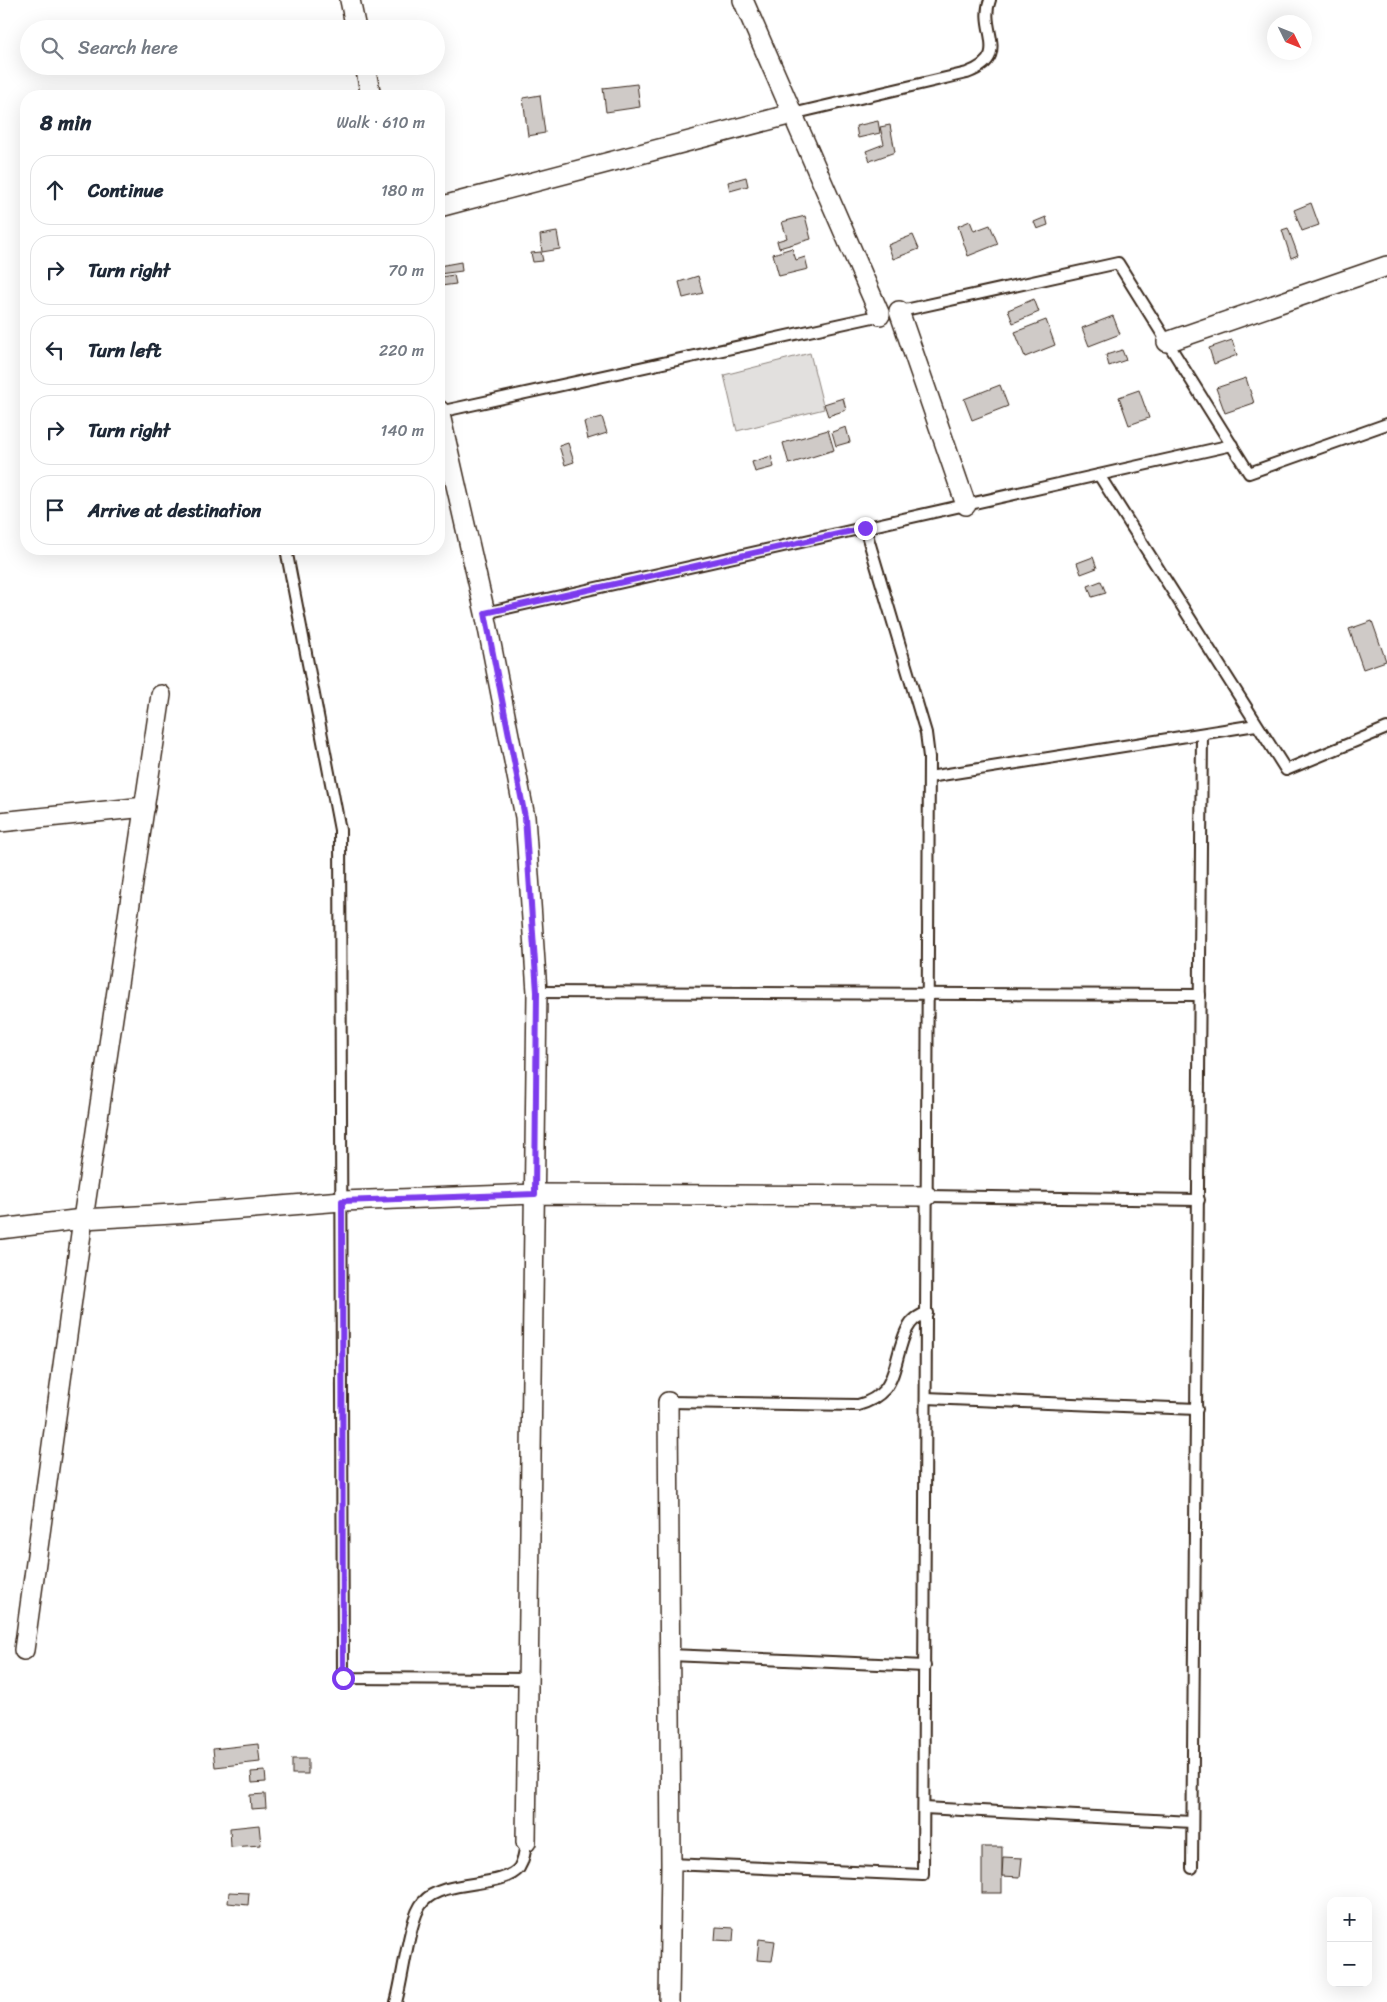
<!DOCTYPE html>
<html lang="en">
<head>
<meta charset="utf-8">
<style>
  :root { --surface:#fff; --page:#f6f6f7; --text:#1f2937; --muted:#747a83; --line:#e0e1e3 }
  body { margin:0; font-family:Sriracha,sans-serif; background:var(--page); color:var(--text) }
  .controls { position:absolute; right:15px; bottom:15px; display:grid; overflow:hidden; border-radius:10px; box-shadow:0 5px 20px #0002 }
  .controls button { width:45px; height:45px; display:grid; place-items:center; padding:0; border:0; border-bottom:1px solid var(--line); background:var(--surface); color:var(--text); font:25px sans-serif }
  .compass { position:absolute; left:1267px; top:15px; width:45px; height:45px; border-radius:50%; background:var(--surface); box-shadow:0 5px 20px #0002; rotate:133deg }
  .stop { position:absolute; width:15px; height:15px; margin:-11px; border:4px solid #7c3aed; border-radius:50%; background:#fff }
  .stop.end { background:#7c3aed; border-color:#fff; box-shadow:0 1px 5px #0008 }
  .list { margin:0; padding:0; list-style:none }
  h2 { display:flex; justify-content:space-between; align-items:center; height:65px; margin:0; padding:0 20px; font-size:21px }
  h2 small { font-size:16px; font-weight:400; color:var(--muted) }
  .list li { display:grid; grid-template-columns:32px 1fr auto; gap:15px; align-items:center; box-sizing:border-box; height:70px; margin:0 10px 10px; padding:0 10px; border:1px solid var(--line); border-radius:20px }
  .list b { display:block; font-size:19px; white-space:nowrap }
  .list em { font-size:16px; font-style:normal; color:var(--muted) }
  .icon { flex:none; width:28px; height:28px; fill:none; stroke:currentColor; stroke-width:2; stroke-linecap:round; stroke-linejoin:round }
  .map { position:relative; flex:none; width:1387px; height:2002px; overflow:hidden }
  .search { position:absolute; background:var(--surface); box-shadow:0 5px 20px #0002; left:20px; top:20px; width:425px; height:55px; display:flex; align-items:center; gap:12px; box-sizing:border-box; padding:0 18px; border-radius:28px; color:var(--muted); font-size:19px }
  .panel { position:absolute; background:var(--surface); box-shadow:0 5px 20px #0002; left:20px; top:90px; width:425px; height:465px; border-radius:20px }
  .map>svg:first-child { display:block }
  .green { fill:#e2e0de; stroke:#8e857e }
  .building { fill:#cfcac7; stroke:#3b2a1e }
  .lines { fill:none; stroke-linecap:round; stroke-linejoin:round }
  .service-casing { stroke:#3b2a1e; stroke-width:14 }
  .minor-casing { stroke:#3b2a1e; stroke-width:22 }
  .service { stroke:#fff; stroke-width:10 }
  .minor { stroke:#fff; stroke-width:19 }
  .route { stroke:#7c3aed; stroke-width:6 }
</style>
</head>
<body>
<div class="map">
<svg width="1387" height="2002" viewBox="0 0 1387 2002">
  <rect width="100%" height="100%" fill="#fff"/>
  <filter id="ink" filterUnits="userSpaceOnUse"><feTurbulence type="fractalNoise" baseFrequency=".02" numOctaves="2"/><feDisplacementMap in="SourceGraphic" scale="10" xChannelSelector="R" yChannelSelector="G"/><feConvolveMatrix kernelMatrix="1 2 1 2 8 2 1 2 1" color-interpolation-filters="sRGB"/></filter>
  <g filter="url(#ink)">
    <polygon class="green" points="810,353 824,409 737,431 724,375"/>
    <g class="building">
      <polygon points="637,84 640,107 606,112 603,88"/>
      <polygon points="540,95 545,133 528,136 523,98"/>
      <polygon points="878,121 880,133 858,138 856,126"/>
      <polygon points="890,125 895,152 870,161 866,151 884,144 880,127"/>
      <polygon points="746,177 748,186 730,191 728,182"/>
      <polygon points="1311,203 1319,225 1302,231 1294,210"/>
      <polygon points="805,216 811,239 779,248 777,241 787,238 782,222"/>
      <polygon points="1046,217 1048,225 1037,229 1034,222"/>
      <polygon points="970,221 974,231 990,225 998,244 968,256 958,226"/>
      <polygon points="1288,228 1298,255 1291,258 1282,230"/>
      <polygon points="557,232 560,249 542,252 540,235"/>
      <polygon points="913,235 919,249 893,259 888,245"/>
      <polygon points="792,248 796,260 805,257 808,269 779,276 773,254"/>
      <polygon points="541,252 543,261 533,262 531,253"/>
      <polygon points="461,262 462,271 439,274 439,266"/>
      <polygon points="454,275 456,284 441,286 440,277"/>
      <polygon points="698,276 703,293 683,298 679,282"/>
      <polygon points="1034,299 1039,312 1013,323 1008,310"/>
      <polygon points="1113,316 1120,334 1089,346 1082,328"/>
      <polygon points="1046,320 1055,345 1025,357 1015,332"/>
      <polygon points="1232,340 1237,355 1214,364 1209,348"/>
      <polygon points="1122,350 1126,360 1109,366 1106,355"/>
      <polygon points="1246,378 1254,403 1225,413 1216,388"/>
      <polygon points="1000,385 1008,406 972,420 964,399"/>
      <polygon points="1139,390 1149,418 1129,425 1119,397"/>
      <polygon points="843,398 846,410 828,416 824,404"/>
      <polygon points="602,417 607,433 588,439 584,422"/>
      <polygon points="846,427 850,442 836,446 832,432"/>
      <polygon points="828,430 834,450 789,464 783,443"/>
      <polygon points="568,443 574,462 565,465 559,446"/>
      <polygon points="771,456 774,467 755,472 752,462"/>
      <polygon points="1093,557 1097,568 1081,574 1077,563"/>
      <polygon points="1101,581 1106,593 1092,597 1088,586"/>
      <polygon points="1372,621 1386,661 1363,669 1349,629"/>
      <polygon points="258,1744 260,1762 215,1767 213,1749"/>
      <rect x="292" y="1759" width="16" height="15"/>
      <polygon points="265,1771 266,1782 252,1783 251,1772"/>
      <polygon points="265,1794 266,1808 251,1809 250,1795"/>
      <polygon points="259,1825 261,1845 231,1847 230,1828"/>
      <rect x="982" y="1847" width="20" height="46"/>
      <polygon points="1003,1857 1022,1858 1020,1877 1002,1876"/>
      <polygon points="229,1892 249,1893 248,1905 228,1903"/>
      <polygon points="716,1927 734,1928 733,1941 715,1940"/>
      <polygon points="759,1939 775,1941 772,1961 757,1960"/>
    </g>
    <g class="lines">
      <g class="service-casing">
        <g id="service">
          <path d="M792,114L967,73C1013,56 978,30 990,0"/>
          <polyline points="896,312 1118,263 1249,473 1387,424"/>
          <polyline points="439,412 882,315"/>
          <polyline points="1099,475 1286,770 1387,728"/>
          <polyline points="286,549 340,830 343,1678 529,1679"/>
          <polyline points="485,613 1232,445"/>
          <polyline points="929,777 1256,725"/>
          <polyline points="537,992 1200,995"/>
          <polyline points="927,1196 1199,1200"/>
          <polyline points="926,1398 1197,1409"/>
          <path d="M668,1402L858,1405C869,1402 878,1397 885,1389C902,1368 896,1320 927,1313"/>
          <polyline points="670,1655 925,1666"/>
          <polyline points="924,1808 1192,1822"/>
          <polyline points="671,1864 923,1875 929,757 926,733 865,528"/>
          <polyline points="1192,1868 1202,734"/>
          <path d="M396,2002C403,1979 409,1917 423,1902C444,1878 502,1889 519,1868C524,1860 525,1851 526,1842"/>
        </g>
      </g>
      <g class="minor-casing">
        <g id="minor">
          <polyline points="350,0 356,29"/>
          <polyline points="743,0 880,315"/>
          <polyline points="365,66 371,96"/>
          <polyline points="439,207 792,114"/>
          <polyline points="899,311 966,505"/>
          <polyline points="1167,342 1387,266"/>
          <polyline points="439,410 485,613 525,817 537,992 526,1842"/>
          <polyline points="0,822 145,807"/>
          <polyline points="0,1229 83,1219 191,1213 342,1201 535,1194 927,1196"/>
          <polyline points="668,1402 671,1864 669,2002"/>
          <polyline points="24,1650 83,1219 161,695"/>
        </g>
      </g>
      <use href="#service" class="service"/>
      <use href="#minor" class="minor"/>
    </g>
  </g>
  <g class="lines" filter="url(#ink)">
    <polyline class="route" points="343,1678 342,1201 535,1194 537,992 525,817 485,613 865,528"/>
  </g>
</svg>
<div class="controls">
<button>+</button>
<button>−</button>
</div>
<svg class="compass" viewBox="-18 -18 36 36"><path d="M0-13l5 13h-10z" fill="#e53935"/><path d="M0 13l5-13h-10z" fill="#747a83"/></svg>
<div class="stop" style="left:343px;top:1678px"></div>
<div class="stop end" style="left:865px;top:528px"></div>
<div class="search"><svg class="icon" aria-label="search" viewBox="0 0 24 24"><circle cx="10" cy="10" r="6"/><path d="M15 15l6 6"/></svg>Search here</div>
<section class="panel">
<h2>8 min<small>Walk · 610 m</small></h2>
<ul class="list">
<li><svg class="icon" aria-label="ahead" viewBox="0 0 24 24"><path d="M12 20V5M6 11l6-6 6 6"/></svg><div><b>Continue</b></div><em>180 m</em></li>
<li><svg class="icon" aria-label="right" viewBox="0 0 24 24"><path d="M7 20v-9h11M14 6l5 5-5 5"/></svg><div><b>Turn right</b></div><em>70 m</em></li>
<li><svg class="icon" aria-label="left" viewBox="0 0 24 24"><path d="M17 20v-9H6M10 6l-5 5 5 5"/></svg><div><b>Turn left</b></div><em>220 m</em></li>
<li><svg class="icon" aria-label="right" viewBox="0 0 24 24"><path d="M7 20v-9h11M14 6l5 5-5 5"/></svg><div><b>Turn right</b></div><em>140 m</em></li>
<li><svg class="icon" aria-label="arrive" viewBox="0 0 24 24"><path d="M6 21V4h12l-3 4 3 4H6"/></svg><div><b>Arrive at destination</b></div></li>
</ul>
</section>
</div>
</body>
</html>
